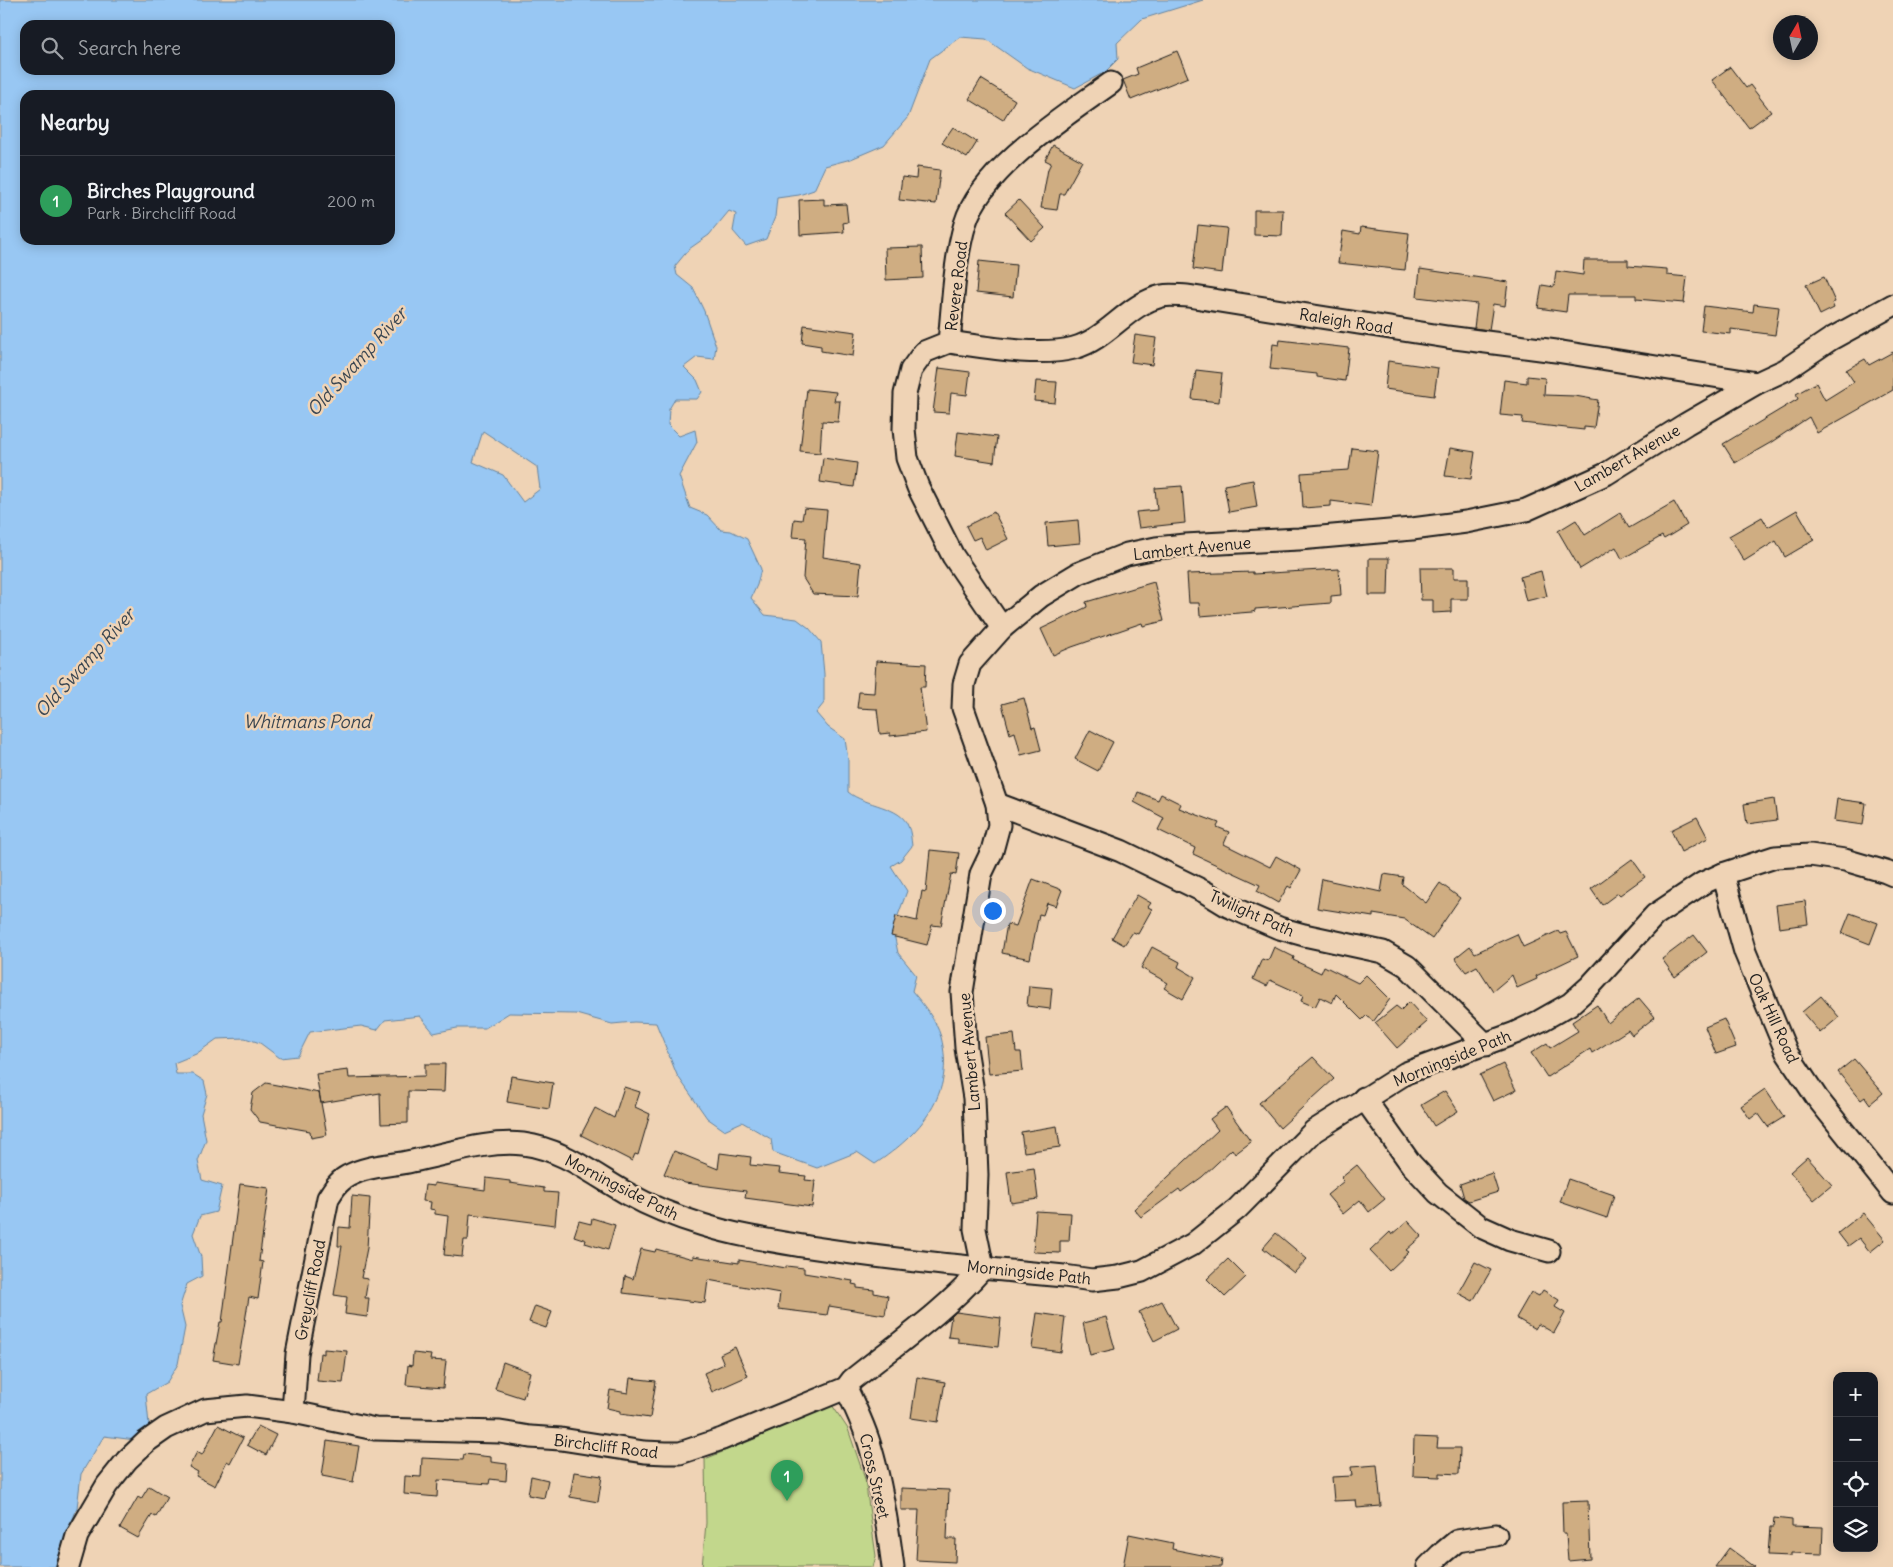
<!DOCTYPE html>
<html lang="en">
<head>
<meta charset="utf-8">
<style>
  :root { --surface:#171b24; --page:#20242c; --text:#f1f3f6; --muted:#9ea1a6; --line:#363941; --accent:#1f6fb2 }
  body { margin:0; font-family:Delius,sans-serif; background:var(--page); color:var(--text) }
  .controls { position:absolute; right:15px; bottom:15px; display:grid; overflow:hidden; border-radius:10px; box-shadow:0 2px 12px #0003 }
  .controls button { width:45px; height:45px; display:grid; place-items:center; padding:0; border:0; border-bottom:1px solid var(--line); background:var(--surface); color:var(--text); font:25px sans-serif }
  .compass { position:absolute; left:1773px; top:15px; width:45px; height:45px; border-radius:50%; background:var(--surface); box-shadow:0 2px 12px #0003; rotate:9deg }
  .you { position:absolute; left:992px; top:910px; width:18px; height:18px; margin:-12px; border:4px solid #fff; border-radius:50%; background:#1a73e8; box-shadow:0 0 0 8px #1a73e833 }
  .badge { display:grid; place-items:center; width:32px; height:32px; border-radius:50%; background:var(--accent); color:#fff; font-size:16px; font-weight:700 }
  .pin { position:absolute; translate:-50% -41px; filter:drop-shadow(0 1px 2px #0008) }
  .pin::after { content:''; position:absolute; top:26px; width:18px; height:15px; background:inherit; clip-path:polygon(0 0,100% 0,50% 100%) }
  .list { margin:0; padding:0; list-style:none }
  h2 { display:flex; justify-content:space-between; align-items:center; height:65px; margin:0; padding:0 20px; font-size:21px }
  h2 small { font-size:16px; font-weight:400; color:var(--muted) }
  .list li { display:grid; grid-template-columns:32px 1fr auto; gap:15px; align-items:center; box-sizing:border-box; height:90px; padding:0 20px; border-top:1px solid var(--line) }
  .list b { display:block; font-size:19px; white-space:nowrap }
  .list p { margin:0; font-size:16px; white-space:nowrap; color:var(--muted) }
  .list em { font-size:16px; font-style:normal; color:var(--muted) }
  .icon { flex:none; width:28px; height:28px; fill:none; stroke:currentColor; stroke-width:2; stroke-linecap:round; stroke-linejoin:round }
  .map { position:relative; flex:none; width:1893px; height:1567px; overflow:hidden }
  .search { position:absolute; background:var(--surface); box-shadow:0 2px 12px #0003; left:20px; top:20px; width:375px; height:55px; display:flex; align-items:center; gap:12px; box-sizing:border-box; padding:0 18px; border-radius:15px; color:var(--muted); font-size:19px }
  .panel { position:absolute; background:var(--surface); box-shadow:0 2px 12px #0003; left:20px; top:90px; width:375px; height:155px; border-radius:15px }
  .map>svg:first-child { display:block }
  .green { fill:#c2d78c; stroke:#6f7a54 }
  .water { fill:#98c7f3; stroke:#66839d; fill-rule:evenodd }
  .building { fill:#cfad82; stroke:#1c1c1c }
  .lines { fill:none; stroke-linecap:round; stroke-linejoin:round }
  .street-casing { stroke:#1c1c1c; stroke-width:25 }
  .street { stroke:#efd3b5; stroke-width:21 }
  .labels { text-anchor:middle; stroke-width:5; stroke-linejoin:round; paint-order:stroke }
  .street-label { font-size:16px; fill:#1c1c1c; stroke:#efd3b5 }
  .water-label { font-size:18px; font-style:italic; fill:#3b4752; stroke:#efd3b5 }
</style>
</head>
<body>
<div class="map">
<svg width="1893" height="1567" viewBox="0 0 1893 1567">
  <rect width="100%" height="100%" fill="#efd3b5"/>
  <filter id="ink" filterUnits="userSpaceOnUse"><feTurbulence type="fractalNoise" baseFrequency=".02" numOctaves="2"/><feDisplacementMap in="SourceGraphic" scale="10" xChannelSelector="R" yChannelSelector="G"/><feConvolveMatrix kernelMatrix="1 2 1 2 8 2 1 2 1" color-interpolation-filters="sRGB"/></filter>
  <g filter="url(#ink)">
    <polygon class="green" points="832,1405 848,1429 865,1479 876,1556 873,1567 702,1567 706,1523 705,1459 757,1438 807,1414"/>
    <path class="water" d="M0,0H1203L1142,19L1117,43L1118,59L1105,72L1075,88L1027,68L986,39L960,37L930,59L908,117L884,145L851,159L825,166L814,190L799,195L777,198L775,217L766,239L746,246L733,231L736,214L729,211L709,235L689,249L675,266L677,275L693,288L704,311L716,346L714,359L697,357L684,367L697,380L702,392L697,399H675L669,409L668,425L679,436L695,430L697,442L679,476L690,508L707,515L721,530L731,531L747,539L761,569L757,585L751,598L765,615L797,619L809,628L821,642L824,674V703L816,713L828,727L845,739L848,760V792C865,806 901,806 908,826C911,832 911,839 912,846L901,860L891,866L907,891L893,929L898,953L916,975L912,991C923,1004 936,1020 941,1037C956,1094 920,1134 875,1164L857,1152L817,1168L773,1152L771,1139L742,1122L724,1130L707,1118L677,1075L656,1023L634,1022L612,1024L576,1014L509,1013L485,1028H457L434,1033L420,1016L385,1020L377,1030L361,1026L310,1032L298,1056L280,1058L260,1043L245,1038L217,1039L196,1054L174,1063L176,1074H193L204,1081L207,1094L201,1114L206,1140L198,1161L202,1180L222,1186L216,1212L200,1216L193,1234L201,1257L202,1276L187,1284L180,1306L185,1327L178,1364L167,1382L146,1394L149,1425L135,1440L104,1436L81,1474L77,1508L55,1567H0ZM25,25H390V70H25ZM25,95H390V240H25ZM483,431L537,467L540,489L523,502L503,475L473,462Z"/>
    <g class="building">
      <polygon points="1177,51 1188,77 1131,100 1123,80 1138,74 1136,68"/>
      <polygon points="1730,67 1746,88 1750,85 1771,112 1749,128 1712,80"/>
      <polygon points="981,79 1015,100 1003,120 969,99"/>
      <polygon points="953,127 977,142 967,158 942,143"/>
      <polygon points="1053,145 1082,161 1064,194 1060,194 1057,210 1041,208 1048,169 1051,163 1045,160"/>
      <polygon points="917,167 940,170 936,204 899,200 902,177 916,179"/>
      <polygon points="824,199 824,205 846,204 848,222 843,223 844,232 800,235 799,200"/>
      <polygon points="1019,200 1045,228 1031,241 1005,213"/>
      <polygon points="1254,210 1283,210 1282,236 1254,235"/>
      <polygon points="1198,225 1227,228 1222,273 1193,269"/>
      <polygon points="1361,227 1409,233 1405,270 1338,263 1343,231 1360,234"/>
      <polygon points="922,247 923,278 886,280 885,248"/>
      <polygon points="1584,260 1628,260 1628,266 1667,269 1667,275 1687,277 1684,303 1636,299 1636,295 1568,295 1566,312 1538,308 1542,285 1554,287 1556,271 1583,275"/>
      <polygon points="979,261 1016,265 1013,297 976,293"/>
      <polygon points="1420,269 1508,282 1505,306 1493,304 1489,330 1474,328 1477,304 1417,297"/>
      <polygon points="1824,277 1835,302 1832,303 1834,308 1820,315 1806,285"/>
      <polygon points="1754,304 1779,307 1775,335 1731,329 1731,334 1701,331 1704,306 1753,312"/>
      <polygon points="804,325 856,332 853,356 821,351 821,346 802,343"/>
      <polygon points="1135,335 1156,338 1152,365 1131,362"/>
      <polygon points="1280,340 1349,348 1345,381 1317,377 1317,374 1270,369 1273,344 1279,345"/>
      <polygon points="1893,352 1893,390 1817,433 1809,417 1770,443 1735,463 1723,444 1798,399 1796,394 1816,383 1825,400 1854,382 1846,370 1865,359 1869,365"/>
      <polygon points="1388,361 1438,368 1434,396 1385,389"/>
      <polygon points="939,368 970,372 967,395 951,393 949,413 933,412"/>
      <polygon points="1196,370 1222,373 1219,402 1192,399"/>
      <polygon points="1527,376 1545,378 1544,395 1575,396 1598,400 1594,428 1584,427 1584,430 1522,423 1523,417 1500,415 1504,380 1527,383"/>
      <polygon points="1036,381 1057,382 1055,403 1034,401"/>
      <polygon points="807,389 836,392 834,401 840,401 838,422 822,421 820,453 800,451"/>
      <polygon points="958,432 997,437 994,462 955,456"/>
      <polygon points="1352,448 1378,451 1371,506 1331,501 1331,506 1303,508 1301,473 1349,470"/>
      <polygon points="1450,448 1475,452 1471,479 1445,476"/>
      <polygon points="823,458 857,463 854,487 820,482"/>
      <polygon points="1253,480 1257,507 1229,512 1224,485"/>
      <polygon points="1182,486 1185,523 1139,528 1136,512 1157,510 1155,488"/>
      <polygon points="1674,502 1687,525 1664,539 1662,536 1622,559 1616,547 1580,569 1558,531 1576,520 1585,535 1620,513 1629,528"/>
      <polygon points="804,508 827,510 823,557 861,563 858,596 813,594 803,578 806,538 792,537 794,519 802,520"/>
      <polygon points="1797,510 1814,540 1785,557 1776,541 1744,561 1729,536 1762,517 1768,527"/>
      <polygon points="994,512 1008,539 986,550 980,537 973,540 966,526"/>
      <polygon points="1078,520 1080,543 1048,546 1046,523"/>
      <polygon points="1369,558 1389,558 1388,595 1369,595"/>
      <polygon points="1420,568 1454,568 1454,578 1468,578 1468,599 1451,599 1451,612 1433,613 1433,600 1421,600"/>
      <polygon points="1339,569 1341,595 1331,596 1331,603 1255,609 1255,611 1252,612 1200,616 1199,603 1189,603 1187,574 1253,572 1253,574"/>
      <polygon points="1541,571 1547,596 1526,601 1520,577"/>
      <polygon points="1154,582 1164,621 1143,626 1142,623 1072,647 1053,655 1041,629 1087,607 1086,602"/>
      <polygon points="876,661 926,664 925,687 920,687 926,732 890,736 890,733 880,734 877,709 857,708 859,692 874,693"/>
      <polygon points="1024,698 1032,728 1035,727 1041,750 1021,755 1015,732 1010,734 1002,704"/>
      <polygon points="1090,730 1113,742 1098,771 1075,759"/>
      <polygon points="1138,792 1158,800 1161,794 1181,804 1179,808 1219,823 1217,827 1229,832 1224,844 1270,867 1276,856 1301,870 1291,888 1288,886 1278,903 1257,891 1260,885 1193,854 1195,848 1158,830 1164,818 1134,802"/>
      <polygon points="1774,799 1777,820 1747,824 1744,804"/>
      <polygon points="1837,799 1866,803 1863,825 1834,821"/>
      <polygon points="1697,817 1708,838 1681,852 1671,830"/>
      <polygon points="930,850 959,853 956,875 951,874 941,926 932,925 927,945 891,936 896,916 917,921 922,891 926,892"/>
      <polygon points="1632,859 1645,877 1620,895 1618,893 1602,905 1591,889"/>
      <polygon points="1384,874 1403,877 1402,884 1426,903 1440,883 1460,898 1432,939 1404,919 1373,914 1373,917 1317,908 1322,879 1381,892"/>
      <polygon points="1033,879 1062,890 1056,906 1047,903 1043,915 1039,914 1030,959 1002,953 1007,924 1016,926"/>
      <polygon points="1137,895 1151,903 1148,907 1152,909 1138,934 1133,932 1124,945 1112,938"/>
      <polygon points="1805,901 1808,924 1779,928 1776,905"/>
      <polygon points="1850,913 1878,923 1870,944 1842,933"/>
      <polygon points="1558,931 1560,934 1566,932 1578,956 1536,976 1537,979 1517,988 1512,975 1493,991 1477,966 1466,972 1455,958 1470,946 1475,953 1517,934 1523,947"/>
      <polygon points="1694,935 1707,952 1675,977 1662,959"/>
      <polygon points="1152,947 1180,962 1178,967 1195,977 1183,999 1164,988 1168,983 1141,968"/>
      <polygon points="1274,947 1294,957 1293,960 1321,973 1324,966 1358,983 1366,975 1390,999 1373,1022 1367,1015 1362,1020 1336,994 1332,1003 1320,997 1315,1007 1301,1001 1303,995 1270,980 1267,986 1253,979 1262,959 1268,961"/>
      <polygon points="1029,986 1052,988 1050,1009 1027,1006"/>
      <polygon points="1821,996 1839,1017 1820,1033 1802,1012"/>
      <polygon points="1639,998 1655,1017 1632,1035 1628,1030 1592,1053 1590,1049 1547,1077 1531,1053 1547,1043 1550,1048 1578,1031 1572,1022 1597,1005 1608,1023"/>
      <polygon points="1409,1002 1427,1022 1397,1048 1375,1023 1396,1006 1401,1010"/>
      <polygon points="1724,1019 1736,1047 1716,1054 1705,1027"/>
      <polygon points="1014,1034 1016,1052 1021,1052 1023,1071 989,1074 985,1037"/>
      <polygon points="1313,1057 1334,1079 1280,1128 1259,1103"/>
      <polygon points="1854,1059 1883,1093 1870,1104 1865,1097 1861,1100 1838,1072"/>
      <polygon points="425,1064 445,1064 444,1092 408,1091 408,1123 381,1124 380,1093 321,1103 327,1135 311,1138 310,1131 260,1122 250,1109 253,1093 266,1083 319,1093 321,1103 316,1074 348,1070 349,1078 425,1076"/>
      <polygon points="1503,1064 1516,1090 1493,1101 1480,1075"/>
      <polygon points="511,1076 553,1083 549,1109 507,1102"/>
      <polygon points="624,1087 640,1092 635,1107 650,1114 638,1155 635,1154 632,1161 581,1135 595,1108 614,1118"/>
      <polygon points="1765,1089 1784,1117 1768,1127 1758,1113 1750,1119 1741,1106"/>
      <polygon points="1445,1091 1458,1111 1434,1126 1421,1105"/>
      <polygon points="1226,1107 1251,1142 1235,1154 1232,1149 1202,1177 1181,1192 1179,1189 1141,1217 1134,1209 1218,1130 1210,1119"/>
      <polygon points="1057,1126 1060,1147 1024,1152 1021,1132"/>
      <polygon points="674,1151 718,1169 720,1153 751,1157 750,1165 780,1168 779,1173 806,1176 805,1180 815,1181 812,1207 745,1198 746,1191 685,1183 664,1174"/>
      <polygon points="1807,1157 1832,1185 1814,1200 1790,1172"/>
      <polygon points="1357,1165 1385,1199 1369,1212 1360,1200 1343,1214 1327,1195 1344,1181 1341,1178"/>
      <polygon points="1034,1168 1038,1199 1011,1203 1007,1172"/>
      <polygon points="1492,1173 1498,1192 1469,1201 1464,1198 1460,1184"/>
      <polygon points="486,1178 510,1181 510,1183 544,1188 544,1192 558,1193 555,1225 470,1214 468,1240 464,1240 462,1257 444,1255 448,1216 435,1214 435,1210 430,1209 431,1202 423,1201 425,1185 434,1186 434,1183 485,1190"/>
      <polygon points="1568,1179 1614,1195 1607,1218 1560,1202"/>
      <polygon points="240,1184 269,1188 259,1261 263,1262 258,1299 249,1297 238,1364 213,1360 220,1322 222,1322"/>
      <polygon points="352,1196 370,1198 367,1248 361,1278 368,1279 365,1298 369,1298 367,1317 345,1314 347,1297 334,1295 342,1246 338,1246 339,1227 350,1228"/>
      <polygon points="1036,1211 1071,1213 1069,1241 1060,1241 1060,1253 1033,1252"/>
      <polygon points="1863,1213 1885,1240 1870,1252 1859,1238 1848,1246 1838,1233"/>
      <polygon points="592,1218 615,1225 608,1250 585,1243 586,1240 574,1236 579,1221 591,1224"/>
      <polygon points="1408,1221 1422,1236 1406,1250 1409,1252 1389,1271 1370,1251 1390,1232 1392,1235"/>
      <polygon points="1276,1233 1307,1259 1294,1273 1263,1248"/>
      <polygon points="641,1249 655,1252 656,1249 693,1259 693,1256 739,1263 739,1260 786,1268 786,1266 804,1268 804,1273 853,1281 852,1284 857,1285 857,1288 874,1290 874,1293 888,1296 885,1315 829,1306 827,1315 778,1309 780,1293 708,1280 705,1303 623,1293 625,1276 633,1279"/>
      <polygon points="1228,1259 1246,1277 1225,1297 1207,1279"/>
      <polygon points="1475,1262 1491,1270 1473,1301 1458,1293"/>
      <polygon points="1543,1290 1559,1300 1555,1307 1565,1313 1554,1333 1538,1324 1535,1329 1516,1318 1531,1292 1539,1296"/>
      <polygon points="1162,1301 1177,1329 1154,1341 1139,1312"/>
      <polygon points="535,1306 552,1312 546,1328 529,1322"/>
      <polygon points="956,1312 1001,1318 998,1347 958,1342 958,1338 948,1337 951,1317"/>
      <polygon points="1037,1313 1065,1317 1061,1352 1032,1348"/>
      <polygon points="1106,1317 1115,1349 1090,1355 1083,1323"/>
      <polygon points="735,1347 748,1376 712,1392 704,1373 724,1364 720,1354"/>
      <polygon points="324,1349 347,1351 343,1383 317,1381 320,1353 324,1354"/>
      <polygon points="413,1353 431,1355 430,1360 446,1361 443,1388 406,1385 408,1365 412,1366"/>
      <polygon points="503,1362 530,1372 523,1398 495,1389"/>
      <polygon points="917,1377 945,1382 938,1422 911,1418"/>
      <polygon points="630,1378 656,1381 650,1418 620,1414 620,1411 607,1408 610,1390 628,1393"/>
      <polygon points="218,1425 243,1438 230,1463 227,1461 215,1486 196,1476 198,1472 189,1467 197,1452 202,1455"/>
      <polygon points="258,1426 276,1435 266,1455 247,1445"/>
      <polygon points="1414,1437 1438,1438 1437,1448 1460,1448 1459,1474 1440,1473 1440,1477 1413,1476"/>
      <polygon points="327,1441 359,1446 353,1482 322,1476"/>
      <polygon points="464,1454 491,1457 491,1462 507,1464 506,1481 490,1479 489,1484 438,1480 437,1497 404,1494 405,1476 421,1477 422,1458 463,1460"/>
      <polygon points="1377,1465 1381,1506 1357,1508 1356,1500 1334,1501 1332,1477 1352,1476 1351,1467"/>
      <polygon points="574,1472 602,1476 598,1502 570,1497"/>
      <polygon points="531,1476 548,1480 544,1498 528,1495"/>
      <polygon points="149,1486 167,1497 156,1517 152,1515 138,1538 120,1528 138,1497 141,1499"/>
      <polygon points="901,1488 949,1490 947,1539 956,1539 955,1562 916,1560 919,1510 901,1510"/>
      <polygon points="1588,1501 1590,1559 1568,1561 1566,1534 1563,1534 1562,1502"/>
      <polygon points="1774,1518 1792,1520 1792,1526 1823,1527 1822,1554 1791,1553 1791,1556 1768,1555 1770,1527 1773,1527"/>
      <polygon points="1129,1534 1173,1543 1172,1549 1222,1559 1221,1567 1123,1567"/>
      <polygon points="1729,1548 1755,1567 1715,1567"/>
    </g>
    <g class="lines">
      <g class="street-casing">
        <g id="street">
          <path d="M949,342C985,347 1039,357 1074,348C1108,339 1127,304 1162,296C1170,294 1180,296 1188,296L1447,337L1556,351L1757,383"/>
          <path d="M1002,628L953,556L918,487L907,458L904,429L905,394L911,370L924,352L949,342C953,303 954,262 965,224C981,169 1065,116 1111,83"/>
          <polyline points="997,804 1121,851 1205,892 1228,906 1279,928 1304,935 1383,952 1407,966 1486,1045"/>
          <polyline points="1723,874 1745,952 1787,1053 1817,1098 1893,1193"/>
          <polyline points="1364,1098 1411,1164 1438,1193 1481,1227 1510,1240 1549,1251"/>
          <path d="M846,1388C855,1407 865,1427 871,1449C882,1486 888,1528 893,1567"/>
          <path d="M293,1412L297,1354L328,1198C334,1189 338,1181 348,1176C368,1165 391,1166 412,1161C449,1154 486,1140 523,1144C563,1149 594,1175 628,1194C651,1207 677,1217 703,1225C738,1236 773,1241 809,1247C894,1260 979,1268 1064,1276L1092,1280L1118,1277L1142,1271L1193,1244L1237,1209L1314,1131L1406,1073L1515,1033L1540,1021L1570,1004L1590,986L1655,915L1703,883L1723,874L1775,857L1810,855L1845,860L1886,872L1893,875"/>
          <path d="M68,1567L77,1536L107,1485L127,1460L146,1442L166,1428L205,1410L247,1406L293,1412L375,1429L500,1432L530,1437L561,1439L644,1452L666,1453H680L722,1439L846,1388L852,1380C897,1344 945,1311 983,1268L975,1229L977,1175L974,1098L966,1048L962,992L981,874L992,851L999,825L997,804L963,708L964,684L970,664L1002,628L1041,596L1079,573L1127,554L1156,548L1185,545L1299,539L1412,529L1466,522L1526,510L1606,474L1686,424L1757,383L1785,370L1831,339L1893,305"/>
          <polyline points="1428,1567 1440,1555 1457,1541 1496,1535"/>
        </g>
      </g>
      <use href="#street" class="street"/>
    </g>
  </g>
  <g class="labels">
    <g class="street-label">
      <text transform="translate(956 286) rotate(-83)" y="6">Revere Road</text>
      <text transform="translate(1346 321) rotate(9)" y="6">Raleigh Road</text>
      <text transform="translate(1627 458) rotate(-30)" y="6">Lambert Avenue</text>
      <text transform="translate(1192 548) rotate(-6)" y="6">Lambert Avenue</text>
      <text transform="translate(1252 913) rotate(24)" y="6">Twilight Path</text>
      <text transform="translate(1774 1018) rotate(65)" y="6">Oak Hill Road</text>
      <text transform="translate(969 1052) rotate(-95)" y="6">Lambert Avenue</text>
      <text transform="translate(1452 1058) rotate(-22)" y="6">Morningside Path</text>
      <text transform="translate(622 1187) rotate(27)" y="6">Morningside Path</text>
      <text transform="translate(1029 1272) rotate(6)" y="6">Morningside Path</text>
      <text transform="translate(310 1290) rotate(-79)" y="6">Greycliff Road</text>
      <text transform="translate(606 1446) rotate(7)" y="6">Birchcliff Road</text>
      <text transform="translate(875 1476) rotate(77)" y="6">Cross Street</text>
    </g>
    <g class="water-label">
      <text transform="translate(357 362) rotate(-48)" y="6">Old Swamp River</text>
      <text transform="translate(85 663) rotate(-48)" y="6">Old Swamp River</text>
      <text x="307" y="728">Whitmans Pond</text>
    </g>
  </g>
</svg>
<div class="controls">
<button>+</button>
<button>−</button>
<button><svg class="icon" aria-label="locate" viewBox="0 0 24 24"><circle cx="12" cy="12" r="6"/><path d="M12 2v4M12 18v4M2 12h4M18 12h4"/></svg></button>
<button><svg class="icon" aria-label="layers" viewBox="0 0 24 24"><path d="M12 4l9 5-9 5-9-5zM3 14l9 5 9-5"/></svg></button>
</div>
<svg class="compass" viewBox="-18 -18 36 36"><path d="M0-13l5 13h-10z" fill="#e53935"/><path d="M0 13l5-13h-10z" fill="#9ea1a6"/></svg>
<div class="you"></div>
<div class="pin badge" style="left:787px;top:1501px;background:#2e9e5b">1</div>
<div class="search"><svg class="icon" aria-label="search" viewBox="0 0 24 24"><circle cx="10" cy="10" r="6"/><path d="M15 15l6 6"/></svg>Search here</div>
<section class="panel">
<h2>Nearby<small></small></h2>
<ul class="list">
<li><span class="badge" style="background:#2e9e5b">1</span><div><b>Birches Playground</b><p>Park · Birchcliff Road</p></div><em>200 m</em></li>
</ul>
</section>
</div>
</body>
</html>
